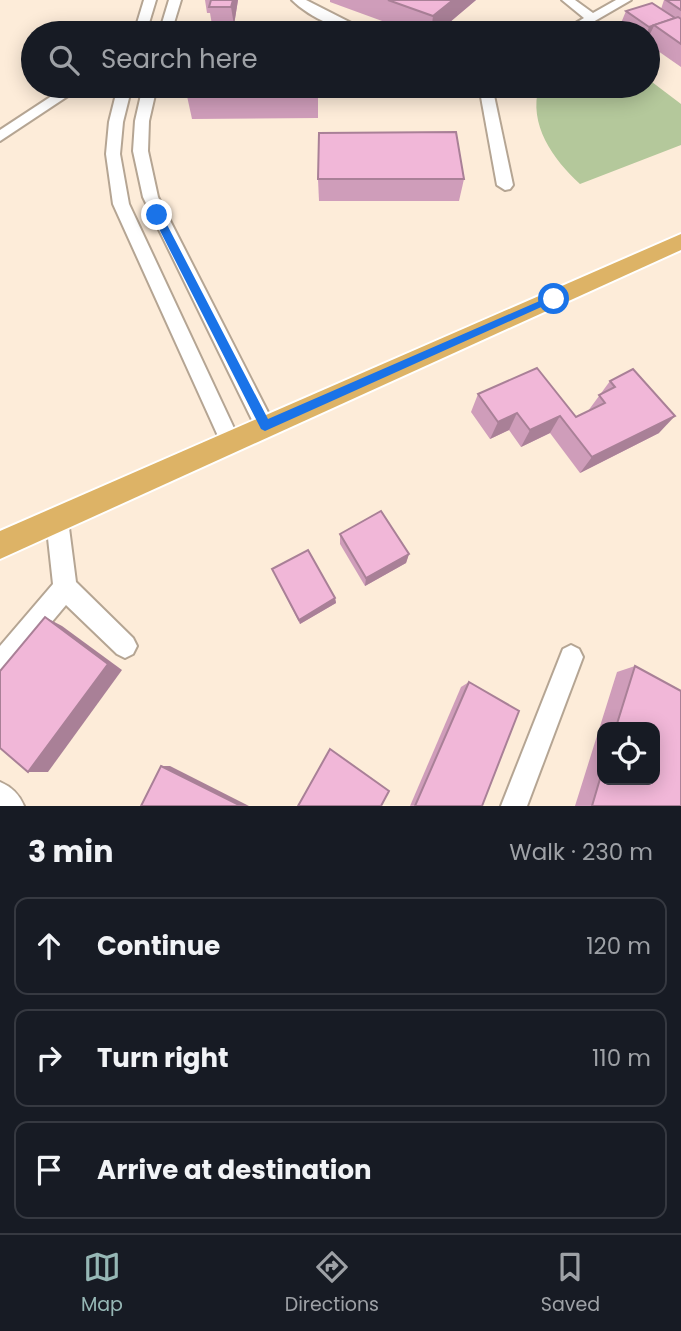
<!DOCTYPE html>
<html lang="en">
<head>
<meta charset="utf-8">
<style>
  :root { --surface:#171b24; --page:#242831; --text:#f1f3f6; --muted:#9ea1a6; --line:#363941; --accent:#96b7b5 }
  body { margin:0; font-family:Poppins,sans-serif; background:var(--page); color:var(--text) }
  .controls { position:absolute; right:21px; bottom:21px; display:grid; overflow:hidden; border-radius:14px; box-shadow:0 4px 18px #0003 }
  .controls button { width:63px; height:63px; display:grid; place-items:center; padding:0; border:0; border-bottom:2px solid var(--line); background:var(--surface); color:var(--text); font:35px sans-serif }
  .stop { position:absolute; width:21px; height:21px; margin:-16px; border:5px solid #1a73e8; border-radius:50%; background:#fff }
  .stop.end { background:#1a73e8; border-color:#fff; box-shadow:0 2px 7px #0008 }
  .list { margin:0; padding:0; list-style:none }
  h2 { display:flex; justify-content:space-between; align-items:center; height:91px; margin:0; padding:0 28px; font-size:30px }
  h2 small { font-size:23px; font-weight:400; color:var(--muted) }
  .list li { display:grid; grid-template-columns:46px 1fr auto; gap:21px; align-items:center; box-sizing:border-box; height:98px; margin:0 14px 14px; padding:0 14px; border:2px solid var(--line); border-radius:14px }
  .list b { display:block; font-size:26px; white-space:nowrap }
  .list em { font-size:23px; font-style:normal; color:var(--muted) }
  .icon { flex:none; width:38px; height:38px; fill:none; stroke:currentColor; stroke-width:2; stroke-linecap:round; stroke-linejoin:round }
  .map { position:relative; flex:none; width:681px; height:806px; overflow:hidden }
  .search { position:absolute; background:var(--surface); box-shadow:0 4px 18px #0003; left:21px; right:21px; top:21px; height:77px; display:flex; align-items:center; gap:18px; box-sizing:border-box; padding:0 24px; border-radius:38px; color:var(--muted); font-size:26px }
  .sheet { height:427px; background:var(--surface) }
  nav { display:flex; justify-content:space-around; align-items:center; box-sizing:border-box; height:98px; border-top:2px solid var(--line); background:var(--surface); font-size:19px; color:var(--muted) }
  nav a { display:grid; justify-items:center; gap:4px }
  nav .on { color:var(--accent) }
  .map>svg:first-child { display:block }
  .green { fill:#b4c89b }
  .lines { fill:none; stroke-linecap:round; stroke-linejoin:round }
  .minor-casing { stroke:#b5a593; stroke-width:4 }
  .major-casing { stroke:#fff; stroke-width:4 }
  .minor { fill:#fff; fill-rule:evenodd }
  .major { fill:#ddb366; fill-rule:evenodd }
  .wall { fill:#cf9dba; fill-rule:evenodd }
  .shaded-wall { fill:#a98097 }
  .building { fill:#f1b7d8; stroke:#a98097; stroke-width:2 }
  .route { fill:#1a73e8 }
</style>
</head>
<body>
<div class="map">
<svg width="681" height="806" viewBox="0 0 681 806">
  <rect width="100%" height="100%" fill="#fdecd9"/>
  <path class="green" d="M648,79L681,104V145L580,184C553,159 528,125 539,86H648Z"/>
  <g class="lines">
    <g class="minor-casing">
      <g id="minor">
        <polygon points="144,0 156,0 146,33 134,33"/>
        <polygon points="169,0 181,0 171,33 159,33"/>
        <path d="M292,0H306L371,33C346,34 310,18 292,0Z"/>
        <polygon points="562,0 575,0 593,13 616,0 631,0 574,33 559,33 584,18"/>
        <polygon points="67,86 83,86 0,141 0,130"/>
        <polygon points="118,86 132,86 123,122 120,154 129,204 240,441 237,447 230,450 223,447 113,204 106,154 109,122"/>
        <polygon points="143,86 157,86 149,121 148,151 158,197 275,426 272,432 265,435 258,432 143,197 133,151 135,121"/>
        <polygon points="479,86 492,86 513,185 510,189 505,190 497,185"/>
        <polygon points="57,510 65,513 68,520 76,582 133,638 137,646 133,654 125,658 117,654 66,605 9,673 0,676 0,646 53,584 46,520 49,513"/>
        <polygon points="571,645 579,649 583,657 527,806 501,806 563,649"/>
        <path d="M0,782C12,787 19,794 24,806H0Z"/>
      </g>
    </g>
    <g class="major-casing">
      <polygon id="major" points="681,234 681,250 0,559 0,531"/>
    </g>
    <use href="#minor" class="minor"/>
    <use href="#major" class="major"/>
  </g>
  <g class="wall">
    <polygon points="205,0 238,0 234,25 212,25 210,13 207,13"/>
    <polygon points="330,0 476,0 437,33 415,33 330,2"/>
    <polygon points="664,0 681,0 681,67 648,44 648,33 636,33 621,23 626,11 661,9"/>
    <polygon points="189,86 318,86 318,118 192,119 187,96"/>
    <polygon points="337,86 376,86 375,97 337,97"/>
    <polygon points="318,179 464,179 459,201 319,201"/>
    <polygon points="610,381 659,433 580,473 550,433 521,447 509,430 490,439 471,412 478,394 576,417 588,411"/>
    <polygon points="340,534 409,554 406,563 365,586 340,544"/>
    <polygon points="272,569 335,598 336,603 300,624"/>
    <path d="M635,666L681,806H575L617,672ZM602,727H655L602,780Z"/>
    <polygon points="469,682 482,806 410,806 461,687"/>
  </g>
  <g class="shaded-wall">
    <polygon points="233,0 238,0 234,25 231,7"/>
    <polygon points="453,0 476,0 437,33 431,33 433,16"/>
    <polygon points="654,26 648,38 648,33 647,33 649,27"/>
    <polygon points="517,413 509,430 490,439 498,422"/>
    <polygon points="560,416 550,433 521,447 530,430"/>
    <polygon points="675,416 659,433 580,473 592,457"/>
    <polygon points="409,554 406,563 365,586 366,578"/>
    <polygon points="335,598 336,603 300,624 299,620"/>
    <polygon points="45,617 62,626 122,670 48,772 28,772"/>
    <polygon points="161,766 170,766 249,806 241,806"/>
  </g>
  <g class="building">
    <polygon points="211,0 233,0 231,7 209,7"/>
    <polygon points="388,0 453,0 433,16"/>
    <polygon points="666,0 681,0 681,10"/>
    <polygon points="652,3 675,18 649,27 626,11"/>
    <polygon points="678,17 681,19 681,44 654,25"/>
    <polygon points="189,86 317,86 317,95 187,96"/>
    <polygon points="456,132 464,179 318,179 319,133"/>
    <polygon points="537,368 576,417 605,403 599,395 615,387 610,381 633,369 675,416 592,457 560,416 530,430 517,413 498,422 478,394"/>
    <polygon points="381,511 409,554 366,578 340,534"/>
    <polygon points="308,550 335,598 299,620 272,569"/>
    <polygon points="45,617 108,664 28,772 0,748 0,671"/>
    <polygon points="635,666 681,691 681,806 592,806 602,772 602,780 655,780 655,727 616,727"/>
    <polygon points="469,682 519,711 482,806 415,806"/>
    <polygon points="330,749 389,791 381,806 298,806"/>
    <polygon points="161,766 241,806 141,806"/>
  </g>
  <polygon class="route" points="154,213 162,215 268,419 551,296 558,296 559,299 265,431 261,429 152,215"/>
</svg>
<div class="controls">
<button><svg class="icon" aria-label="locate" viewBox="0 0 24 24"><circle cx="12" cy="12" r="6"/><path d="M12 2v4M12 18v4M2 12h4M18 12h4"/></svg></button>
</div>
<div class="stop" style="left:554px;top:299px"></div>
<div class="stop end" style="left:157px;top:215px"></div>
<div class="search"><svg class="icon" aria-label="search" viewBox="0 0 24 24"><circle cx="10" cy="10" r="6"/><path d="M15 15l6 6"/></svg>Search here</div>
</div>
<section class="sheet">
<h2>3 min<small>Walk · 230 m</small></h2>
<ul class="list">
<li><svg class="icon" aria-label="ahead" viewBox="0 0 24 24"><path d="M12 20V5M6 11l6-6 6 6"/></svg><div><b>Continue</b></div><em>120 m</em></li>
<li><svg class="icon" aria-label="right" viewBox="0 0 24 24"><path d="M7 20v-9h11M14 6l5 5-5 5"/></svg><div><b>Turn right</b></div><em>110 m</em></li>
<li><svg class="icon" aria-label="arrive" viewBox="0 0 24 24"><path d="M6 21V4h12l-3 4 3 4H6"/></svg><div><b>Arrive at destination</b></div></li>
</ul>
</section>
<nav>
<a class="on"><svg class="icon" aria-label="map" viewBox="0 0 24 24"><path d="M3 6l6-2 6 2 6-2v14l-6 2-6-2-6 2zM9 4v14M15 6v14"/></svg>Map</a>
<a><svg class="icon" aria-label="directions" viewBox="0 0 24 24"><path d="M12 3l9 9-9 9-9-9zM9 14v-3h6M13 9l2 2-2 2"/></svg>Directions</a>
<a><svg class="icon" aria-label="saved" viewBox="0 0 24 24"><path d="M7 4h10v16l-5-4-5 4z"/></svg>Saved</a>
</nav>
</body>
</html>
